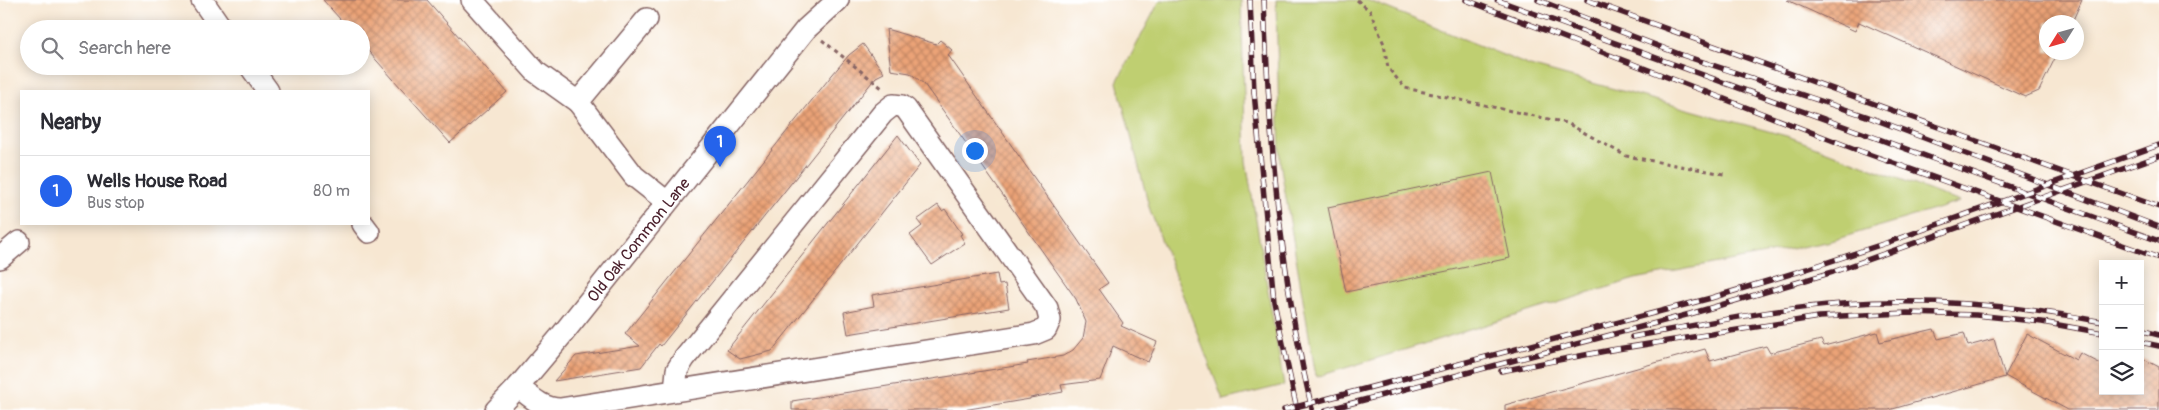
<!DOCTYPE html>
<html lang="en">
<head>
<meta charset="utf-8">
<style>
  :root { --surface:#fff; --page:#f2f2f3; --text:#2b2b33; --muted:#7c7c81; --line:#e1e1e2; --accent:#2563eb }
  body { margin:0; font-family:Pangolin,sans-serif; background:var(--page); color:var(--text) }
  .controls { position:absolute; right:15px; bottom:15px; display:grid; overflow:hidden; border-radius:0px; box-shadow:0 2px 12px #0003 }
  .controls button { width:45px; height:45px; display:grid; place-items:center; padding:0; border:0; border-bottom:1px solid var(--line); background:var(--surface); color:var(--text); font:25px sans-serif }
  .compass { position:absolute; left:2039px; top:15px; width:45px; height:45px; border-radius:50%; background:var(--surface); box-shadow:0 2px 12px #0003; rotate:233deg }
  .you { position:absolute; left:974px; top:150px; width:18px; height:18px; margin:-12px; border:4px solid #fff; border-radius:50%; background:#1a73e8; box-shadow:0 0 0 8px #1a73e833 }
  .badge { display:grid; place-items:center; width:32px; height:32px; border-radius:50%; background:var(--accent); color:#fff; font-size:16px; font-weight:700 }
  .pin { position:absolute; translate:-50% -41px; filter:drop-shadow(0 1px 2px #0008) }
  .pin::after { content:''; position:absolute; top:26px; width:18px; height:15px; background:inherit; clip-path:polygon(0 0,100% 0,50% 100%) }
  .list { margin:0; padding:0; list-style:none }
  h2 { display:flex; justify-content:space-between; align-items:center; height:65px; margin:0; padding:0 20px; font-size:21px }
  h2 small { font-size:16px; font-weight:400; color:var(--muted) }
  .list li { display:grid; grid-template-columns:32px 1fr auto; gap:15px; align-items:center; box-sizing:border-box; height:70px; padding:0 20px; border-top:1px solid var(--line) }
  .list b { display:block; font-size:19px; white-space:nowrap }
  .list p { margin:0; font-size:16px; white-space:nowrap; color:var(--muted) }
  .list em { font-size:16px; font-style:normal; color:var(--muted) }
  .icon { flex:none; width:28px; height:28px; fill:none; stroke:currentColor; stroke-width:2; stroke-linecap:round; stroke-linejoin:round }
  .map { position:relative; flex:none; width:2159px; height:410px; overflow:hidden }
  .search { position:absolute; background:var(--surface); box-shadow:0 2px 12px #0003; left:20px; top:20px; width:350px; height:55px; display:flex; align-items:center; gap:12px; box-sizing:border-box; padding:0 18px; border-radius:28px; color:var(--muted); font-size:19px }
  .panel { position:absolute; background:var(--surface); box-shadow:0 2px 12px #0003; left:20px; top:90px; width:350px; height:135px; border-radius:0px }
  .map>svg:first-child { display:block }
  .grass { fill:#bfcf71; stroke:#84774e }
  .building { fill:url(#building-cross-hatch) }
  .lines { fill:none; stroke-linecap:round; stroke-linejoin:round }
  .minor-casing { stroke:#876565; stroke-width:24 }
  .path { stroke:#876565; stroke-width:3; stroke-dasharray:4 4; stroke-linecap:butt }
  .minor { stroke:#fff; stroke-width:21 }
  .rail-casing { stroke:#4a1f2b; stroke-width:5.5 }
  .rail { stroke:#fff; stroke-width:4; stroke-dasharray:11; stroke-linecap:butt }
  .labels { text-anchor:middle; stroke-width:4.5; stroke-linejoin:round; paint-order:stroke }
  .street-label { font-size:16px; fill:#4a1f2b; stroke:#fff }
</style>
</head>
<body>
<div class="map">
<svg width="2159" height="410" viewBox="0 0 2159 410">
  <defs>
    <pattern id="building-cross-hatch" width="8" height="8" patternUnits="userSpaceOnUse" patternTransform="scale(1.25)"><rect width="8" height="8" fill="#eba377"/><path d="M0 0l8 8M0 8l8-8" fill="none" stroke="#c08462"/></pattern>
  </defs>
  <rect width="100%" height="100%" fill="#fff"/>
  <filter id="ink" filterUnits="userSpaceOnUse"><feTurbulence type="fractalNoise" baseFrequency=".02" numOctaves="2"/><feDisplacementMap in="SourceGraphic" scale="10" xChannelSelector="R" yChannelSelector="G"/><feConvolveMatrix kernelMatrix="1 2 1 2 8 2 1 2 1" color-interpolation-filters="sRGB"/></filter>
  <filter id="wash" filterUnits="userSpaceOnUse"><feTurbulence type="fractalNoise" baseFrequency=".0096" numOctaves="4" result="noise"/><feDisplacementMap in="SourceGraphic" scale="20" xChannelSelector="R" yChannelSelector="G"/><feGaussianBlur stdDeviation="1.12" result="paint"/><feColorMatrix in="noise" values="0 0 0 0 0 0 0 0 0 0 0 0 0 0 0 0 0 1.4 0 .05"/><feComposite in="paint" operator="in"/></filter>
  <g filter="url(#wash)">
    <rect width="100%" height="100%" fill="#f7e7d2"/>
    <g class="grass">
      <polygon points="1160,0 1241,0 1246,161 1284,385 1223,400 1150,210 1117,82"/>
      <polygon points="1276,0 1367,0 1530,66 1790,137 1960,202 1827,242 1635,279 1316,377 1280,162"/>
    </g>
    <g id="blocks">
      <g class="building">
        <polygon points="323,0 427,0 507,92 450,143 361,43 361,29 349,29"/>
        <polygon points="1787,0 2082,0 2072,22 2046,22 2046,52 2058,52 2039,91 2025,97 1859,22 1855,31"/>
        <polygon points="886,29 936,44 940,40 952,50 948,55 1108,283 1099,289 1123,323 1121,326 1157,342 1148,362 1113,346 1100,380 1061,385 1063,392 1030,398 1030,399 963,410 792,410 792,401 1028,364 1027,362 1063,356 1073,350 1083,338 1086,322 1076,299 954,126 924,84 910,73 891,70"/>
        <polygon points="863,44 884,73 876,77 661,346 659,344 641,367 554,381 576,356 640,346 625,334 832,75 849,55"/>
        <polygon points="898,135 920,165 772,351 740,359 727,350"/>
        <polygon points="1492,172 1510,258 1346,292 1328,207"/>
        <polygon points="938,205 942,211 945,209 962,234 960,235 965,243 932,265 910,235 922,226 917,220"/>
        <polygon points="997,274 999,285 1005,284 1009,308 848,334 844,312 874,306 872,295"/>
        <polygon points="1934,329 1938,339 1964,333 1968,346 1994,339 2005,377 1889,410 1505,410 1505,405 1705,349 1710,361 1766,346 1770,353 1821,340 1824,346 1877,332 1880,342"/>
        <polygon points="2027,334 2076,360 2080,353 2103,365 2103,391 2140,391 2140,357 2159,367 2159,410 2068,410 2005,376"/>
      </g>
    </g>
  </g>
  <g filter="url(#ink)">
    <use href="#blocks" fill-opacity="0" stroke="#876565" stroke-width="1"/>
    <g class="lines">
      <g class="minor-casing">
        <g id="minor">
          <polyline points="202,0 222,29"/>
          <polyline points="472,0 536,72 578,102"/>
          <polyline points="647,19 578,102 634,176 667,202"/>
          <polyline points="250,66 268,91"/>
          <polyline points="363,224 369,232"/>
          <polyline points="0,258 19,242"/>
          <path d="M518,387C531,397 543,409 560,409L1034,334L1046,329L1050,320L1047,308L906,109L902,106L893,105L883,113L684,359L677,370L675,391"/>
          <path id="s1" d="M496,410L518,387L561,336L806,29L838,0"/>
        </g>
      </g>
      <g class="path">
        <polyline points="1357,0 1370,11 1384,44 1388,68 1405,88 1567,123 1626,156 1724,174"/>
        <polyline points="822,40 882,88"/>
      </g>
      <use href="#minor" class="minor"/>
      <g class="rail-casing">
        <g id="rail">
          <polyline points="1250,0 1254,92 1274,301 1297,410"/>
          <path d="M1264,0C1269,138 1280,275 1312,409"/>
          <polyline points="1466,0 1860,151 2159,258"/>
          <polyline points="1497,0 2159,241"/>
          <polyline points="1538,0 1679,54 1866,116 2159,227"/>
          <polyline points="1587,0 2159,207"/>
          <polyline points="2140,330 2159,335"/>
          <path d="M1632,337C1701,324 1771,309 1842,304C1929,298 2017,305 2103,322"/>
          <polyline points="2140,342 2159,346"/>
          <polyline points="1501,371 1611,350 1819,317 1907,313 1976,315 2042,322 2103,333"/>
          <polyline points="1284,410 1711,298 1807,269 1886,243 2159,145"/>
          <polyline points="1326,410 1690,314 1833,272 2159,156"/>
        </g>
      </g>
      <use href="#rail" class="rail"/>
    </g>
  </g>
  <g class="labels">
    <g class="street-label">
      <text dy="6" stroke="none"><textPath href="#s1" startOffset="222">Old Oak Common Lane</textPath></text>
    </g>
  </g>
</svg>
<div class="controls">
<button>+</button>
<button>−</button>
<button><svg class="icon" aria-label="layers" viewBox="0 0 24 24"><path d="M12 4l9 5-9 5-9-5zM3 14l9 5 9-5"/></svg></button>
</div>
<svg class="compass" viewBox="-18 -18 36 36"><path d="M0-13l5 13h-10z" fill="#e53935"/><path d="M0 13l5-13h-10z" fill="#7c7c81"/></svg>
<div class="you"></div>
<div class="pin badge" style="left:720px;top:167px">1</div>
<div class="search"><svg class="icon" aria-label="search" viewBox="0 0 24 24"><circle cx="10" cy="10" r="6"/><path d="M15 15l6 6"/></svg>Search here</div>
<section class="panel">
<h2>Nearby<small></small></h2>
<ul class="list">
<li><span class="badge">1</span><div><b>Wells House Road</b><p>Bus stop</p></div><em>80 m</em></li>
</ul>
</section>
</div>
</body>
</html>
